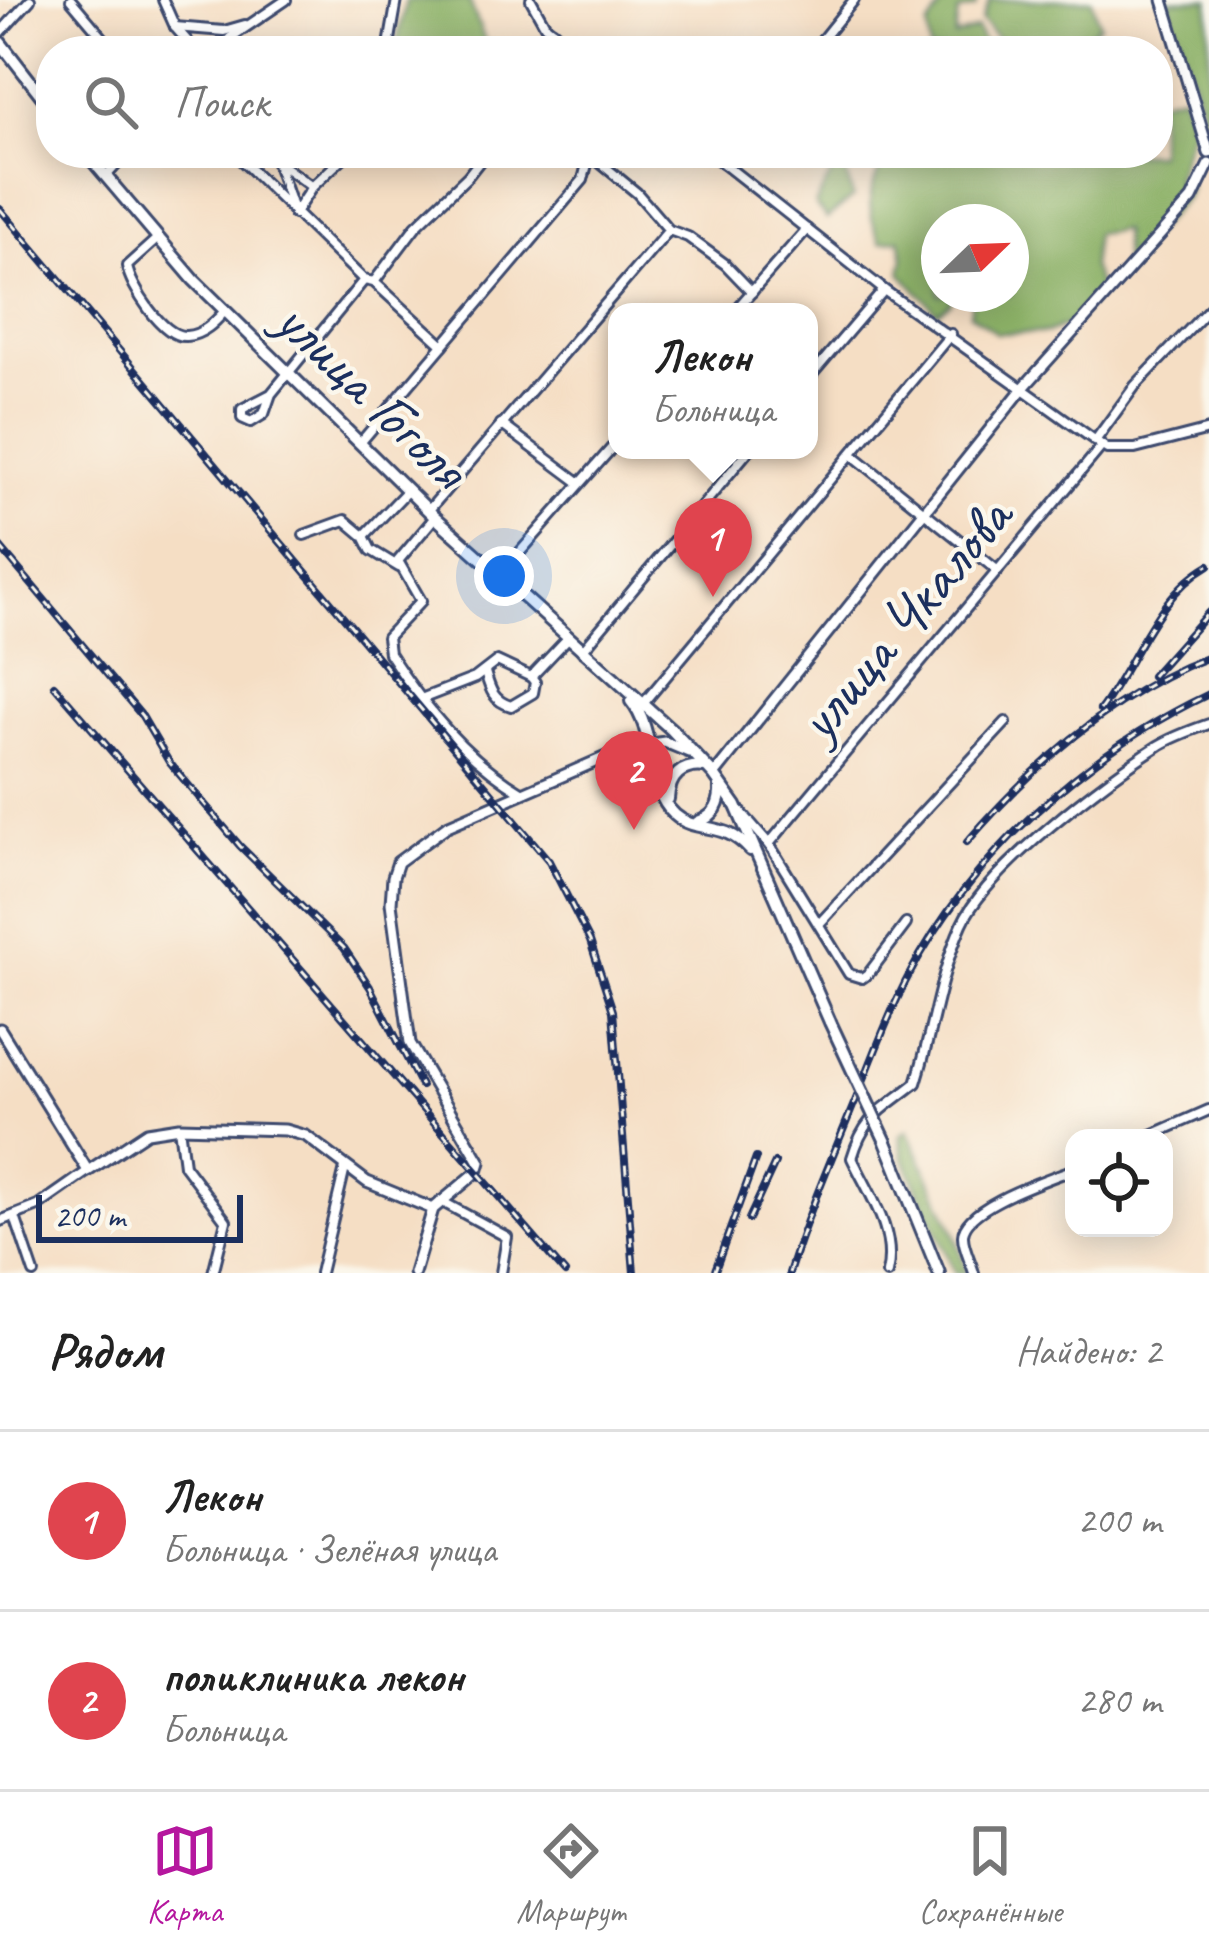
<!DOCTYPE html>
<html lang="ru">
<head>
<meta charset="utf-8">
<style>
  :root { --surface:#fff; --page:#f2f2f2; --text:#222; --muted:#767676; --line:#e0e0e0; --accent:#b5179e }
  body { margin:0; font-family:Caveat,sans-serif; background:var(--page); color:var(--text) }
  .controls { position:absolute; right:36px; bottom:36px; display:grid; overflow:hidden; border-radius:24px; box-shadow:0 6px 30px #0003 }
  .controls button { width:108px; height:108px; display:grid; place-items:center; padding:0; border:0; border-bottom:3px solid var(--line); background:var(--surface); color:var(--text); font:60px sans-serif }
  .compass { position:absolute; left:921px; top:204px; width:108px; height:108px; border-radius:50%; background:var(--surface); box-shadow:0 6px 30px #0003; rotate:67deg }
  .scale { position:absolute; left:36px; bottom:30px; width:207px; box-sizing:border-box; padding-left:12px; border:6px solid #1b2f5e; border-top:0; font-size:33px; line-height:42px; white-space:nowrap; color:#1b2f5e; -webkit-text-stroke:9px #fbf7ec; paint-order:stroke }
  .you { position:absolute; left:504px; top:576px; width:42px; height:42px; margin:-30px; border:9px solid #fff; border-radius:50%; background:#1a73e8; box-shadow:0 0 0 18px #1a73e833 }
  .badge { display:grid; place-items:center; width:78px; height:78px; border-radius:50%; background:var(--accent); color:#fff; font-size:39px; font-weight:700 }
  .pin { position:absolute; translate:-50% -99px; filter:drop-shadow(0 3px 6px #0008) }
  .pin::after { content:''; position:absolute; top:63px; width:42px; height:36px; background:inherit; clip-path:polygon(0 0,100% 0,50% 100%) }
  .popup { position:absolute; left:608px; top:303px; width:210px; height:156px; box-sizing:border-box; display:grid; place-content:center; border-radius:24px; background:var(--surface); filter:drop-shadow(0 3px 9px #0005); font-size:39px; white-space:nowrap; color:var(--muted) }
  .popup b { font-size:45px; color:var(--text) }
  .popup::after { content:''; position:absolute; left:50%; top:100%; margin-left:-24px; border:24px solid transparent; border-top-color:var(--surface) }
  .list { margin:0; padding:0; list-style:none }
  h2 { display:flex; justify-content:space-between; align-items:center; height:156px; margin:0; padding:0 48px; font-size:51px }
  h2 small { font-size:39px; font-weight:400; color:var(--muted) }
  .list li { display:grid; grid-template-columns:78px 1fr auto; gap:36px; align-items:center; box-sizing:border-box; height:180px; padding:0 48px; border-top:3px solid var(--line) }
  .list b { display:block; font-size:45px; white-space:nowrap }
  .list p { margin:0; font-size:39px; white-space:nowrap; color:var(--muted) }
  .list em { font-size:39px; font-style:normal; color:var(--muted) }
  .icon { flex:none; width:66px; height:66px; fill:none; stroke:currentColor; stroke-width:2; stroke-linecap:round; stroke-linejoin:round }
  .map { position:relative; flex:none; width:1209px; height:1273px; overflow:hidden }
  .search { position:absolute; background:var(--surface); box-shadow:0 6px 30px #0003; left:36px; right:36px; top:36px; height:132px; display:flex; align-items:center; gap:30px; box-sizing:border-box; padding:0 42px; border-radius:48px; color:var(--muted); font-size:45px }
  .sheet { height:516px; background:var(--surface) }
  nav { display:flex; justify-content:space-around; align-items:center; box-sizing:border-box; height:168px; border-top:3px solid var(--line); background:var(--surface); font-size:33px; color:var(--muted) }
  nav a { display:grid; justify-items:center; gap:6px }
  nav .on { color:var(--accent) }
  .map>svg:first-child { display:block }
  .forest { fill:#8bb066; stroke:#537062; stroke-width:3 }
  .lines { fill:none; stroke-linecap:round; stroke-linejoin:round }
  .minor-casing { stroke:#3c496d; stroke-width:14 }
  .tertiary-casing { stroke:#3c496d; stroke-width:15 }
  .secondary-casing { stroke:#3c496d; stroke-width:16 }
  .minor { stroke:#fff; stroke-width:8 }
  .tertiary { stroke:#fff; stroke-width:9 }
  .secondary { stroke:#fff; stroke-width:10 }
  .rail-casing { stroke:#1b2f5e; stroke-width:8 }
  .rail { stroke:#fbf7ec; stroke-width:3; stroke-dasharray:9; stroke-linecap:butt }
  .secondary-bridge-casing { stroke:#3c496d; stroke-width:16; stroke-linecap:butt }
  .secondary-bridge { stroke:#fff; stroke-width:10 }
  .labels { text-anchor:middle; stroke-width:9; stroke-linejoin:round; paint-order:stroke }
  .street-label { font-size:60px; fill:#1b2f5e; stroke:#fbf7ec }
</style>
</head>
<body>
<div class="map">
<svg width="1209" height="1273" viewBox="0 0 1209 1273">
  <rect width="100%" height="100%" fill="#fbf7ec"/>
  <filter id="ink" filterUnits="userSpaceOnUse"><feTurbulence type="fractalNoise" baseFrequency=".00833" numOctaves="2"/><feDisplacementMap in="SourceGraphic" scale="24" xChannelSelector="R" yChannelSelector="G"/><feConvolveMatrix kernelMatrix="1 2 1 2 8 2 1 2 1" color-interpolation-filters="sRGB"/></filter>
  <filter id="wash" filterUnits="userSpaceOnUse"><feTurbulence type="fractalNoise" baseFrequency=".004" numOctaves="4" result="noise"/><feDisplacementMap in="SourceGraphic" scale="48" xChannelSelector="R" yChannelSelector="G"/><feGaussianBlur stdDeviation="2.7" result="paint"/><feColorMatrix in="noise" values="0 0 0 0 0 0 0 0 0 0 0 0 0 0 0 0 0 1.4 0 .05"/><feComposite in="paint" operator="in"/></filter>
  <g filter="url(#wash)">
    <rect width="100%" height="100%" fill="#f5dec4"/>
    <g class="forest">
      <polygon points="406,0 469,0 489,51 395,51"/>
      <polygon points="946,0 977,0 975,8 958,12 955,37 977,29 986,48 998,39 982,21 990,0 1092,0 1100,25 1073,46 1074,51 930,51 928,27"/>
      <polygon points="1168,0 1209,0 1209,133"/>
      <path d="M1182,94L1192,129L1175,179L1190,188L1185,198L1124,266L1122,230L1095,234L1091,267L1101,291L1076,321L1047,333H996L970,313L973,294H1011V222H939V294H952L950,303L937,312L901,273L904,257L900,239L881,242C865,211 867,190 885,160L884,153H1158V100Z"/>
      <polygon points="805,153 840,153 853,197 827,219 815,205 832,173"/>
      <polygon points="908,1130 955,1233 967,1273 955,1273 903,1156 900,1135"/>
    </g>
  </g>
  <g filter="url(#ink)">
    <g class="lines">
      <g class="minor-casing">
        <g id="minor">
          <polyline points="71,0 114,51"/>
          <polyline points="163,0 175,27 196,51"/>
          <polyline points="531,0 545,25 578,51"/>
          <polyline points="175,27 224,31 245,25"/>
          <polyline points="0,33 30,0"/>
          <polyline points="219,51 230,38 286,0"/>
          <polyline points="388,51 397,0"/>
          <polyline points="542,51 553,31"/>
          <polyline points="813,51 854,0"/>
          <polyline points="234,153 364,280 374,282 443,345"/>
          <polyline points="265,153 312,187"/>
          <polyline points="567,153 579,159 598,161 637,193 669,230 688,237 725,264 752,292"/>
          <polyline points="710,153 884,290 1107,449 1135,449 1209,430"/>
          <polyline points="277,164 294,213"/>
          <polyline points="724,164 732,153"/>
          <polyline points="106,176 127,153"/>
          <polyline points="294,214 312,187 348,153"/>
          <path d="M158,238L127,266C130,286 163,338 186,336C203,335 215,322 225,311"/>
          <polyline points="374,282 416,226 468,176 486,153"/>
          <polyline points="734,312 807,229"/>
          <polyline points="809,378 884,290"/>
          <polyline points="271,394 264,414 251,422 242,418 242,409 271,394 364,280"/>
          <polyline points="501,424 580,483"/>
          <polyline points="1095,441 1135,386 1209,309"/>
          <polyline points="360,443 583,180 588,160"/>
          <polyline points="854,456 998,571"/>
          <polyline points="428,511 669,230"/>
          <path d="M435,517L398,561L421,601L387,637L389,653C425,709 465,758 523,793"/>
          <polyline points="304,535 345,520 364,536 408,490"/>
          <polyline points="364,536 371,550 399,567"/>
          <polyline points="499,576 617,442"/>
          <polyline points="582,651 749,450"/>
          <path d="M485,672C490,689 493,701 511,706L533,693L535,682L531,677"/>
          <polyline points="421,699 475,678 497,661 531,677 568,638"/>
          <polyline points="643,704 951,334"/>
          <polyline points="741,812 769,844 849,974 862,978 869,973 906,924"/>
          <polyline points="769,844 1102,446"/>
          <polyline points="819,924 1006,722"/>
          <polyline points="179,1127 184,1165 226,1221 213,1273"/>
          <polyline points="1145,1138 1209,1110"/>
          <polyline points="441,1201 507,1237 501,1273"/>
          <polyline points="15,1217 34,1273"/>
          <polyline points="0,1221 38,1206 88,1171"/>
          <polyline points="320,1273 345,1168"/>
          <path d="M887,1273C897,1232 869,1194 852,1158C865,1114 884,1109 916,1083C933,1030 939,975 962,924C986,870 1107,778 1158,746C1174,736 1192,730 1209,724"/>
          <path d="M974,1273C971,1262 963,1247 963,1236C962,1207 1049,1179 1074,1169"/>
        </g>
      </g>
      <g class="tertiary-casing">
        <g id="tertiary">
          <polyline points="1163,0 1209,153"/>
          <polyline points="628,751 642,757 653,775"/>
          <polyline points="714,775 1024,387 1192,199 1209,164"/>
          <polyline points="0,1029 88,1171 147,1132 179,1127 285,1130 306,1136 367,1182 433,1209"/>
          <polyline points="414,1273 433,1209 477,1172 480,1162 410,1043 391,903 393,877 398,862 447,826 629,747 665,742 689,752"/>
        </g>
      </g>
      <g class="secondary-casing">
        <g id="secondary">
          <polyline points="0,42 51,108"/>
          <polyline points="86,153 194,280 435,517 672,730 714,775 736,806 830,1022"/>
          <path d="M631,701C658,733 644,787 675,815C696,834 723,819 750,850"/>
          <path d="M668,799C669,776 682,764 706,767"/>
          <path d="M698,822C715,816 721,804 720,786"/>
          <polyline points="886,1142 939,1273"/>
        </g>
      </g>
      <use href="#minor" class="minor"/>
      <use href="#tertiary" class="tertiary"/>
      <use href="#secondary" class="secondary"/>
      <g class="rail-casing">
        <g id="rail">
          <polyline points="0,209 549,861 590,941 613,1011 634,1273"/>
          <polyline points="0,547 142,716 169,762 240,846 344,948 370,987 421,1086"/>
          <polyline points="1152,676 1209,612"/>
          <polyline points="54,685 565,1273"/>
          <path d="M1100,710C1135,663 1156,595 1209,565"/>
          <path d="M967,842C1032,767 1114,692 1209,657"/>
          <polyline points="749,1219 775,1163"/>
          <polyline points="714,1273 756,1158"/>
          <path d="M789,1273C808,1212 834,1153 858,1094C874,1055 888,1015 908,977C973,854 1085,753 1209,694"/>
        </g>
      </g>
      <use href="#rail" class="rail"/>
      <g class="secondary-bridge-casing">
        <polyline id="secondary-bridge" points="830,1022 886,1142"/>
      </g>
      <use href="#secondary-bridge" class="secondary-bridge"/>
    </g>
  </g>
  <g class="labels">
    <g class="street-label">
      <text transform="translate(373 393) rotate(44)" y="21">улица Гоголя</text>
      <text transform="translate(903 618) rotate(-50)" y="21">улица Чкалова</text>
    </g>
  </g>
</svg>
<div class="controls">
<button><svg class="icon" aria-label="locate" viewBox="0 0 24 24"><circle cx="12" cy="12" r="6"/><path d="M12 2v4M12 18v4M2 12h4M18 12h4"/></svg></button>
</div>
<svg class="compass" viewBox="-18 -18 36 36"><path d="M0-13l5 13h-10z" fill="#e53935"/><path d="M0 13l5-13h-10z" fill="#767676"/></svg>
<div class="scale">200 m</div>
<div class="you"></div>
<div class="pin badge" style="left:713px;top:597px;background:#e0444e">1</div>
<div class="popup"><b>Лекон</b>Больница</div>
<div class="pin badge" style="left:634px;top:830px;background:#e0444e">2</div>
<div class="search"><svg class="icon" aria-label="search" viewBox="0 0 24 24"><circle cx="10" cy="10" r="6"/><path d="M15 15l6 6"/></svg>Поиск</div>
</div>
<section class="sheet">
<h2>Рядом<small>Найдено: 2</small></h2>
<ul class="list">
<li><span class="badge" style="background:#e0444e">1</span><div><b>Лекон</b><p>Больница · Зелёная улица</p></div><em>200 m</em></li>
<li><span class="badge" style="background:#e0444e">2</span><div><b>поликлиника лекон</b><p>Больница</p></div><em>280 m</em></li>
</ul>
</section>
<nav>
<a class="on"><svg class="icon" aria-label="map" viewBox="0 0 24 24"><path d="M3 6l6-2 6 2 6-2v14l-6 2-6-2-6 2zM9 4v14M15 6v14"/></svg>Карта</a>
<a><svg class="icon" aria-label="directions" viewBox="0 0 24 24"><path d="M12 3l9 9-9 9-9-9zM9 14v-3h6M13 9l2 2-2 2"/></svg>Маршрут</a>
<a><svg class="icon" aria-label="saved" viewBox="0 0 24 24"><path d="M7 4h10v16l-5-4-5 4z"/></svg>Сохранённые</a>
</nav>
</body>
</html>
